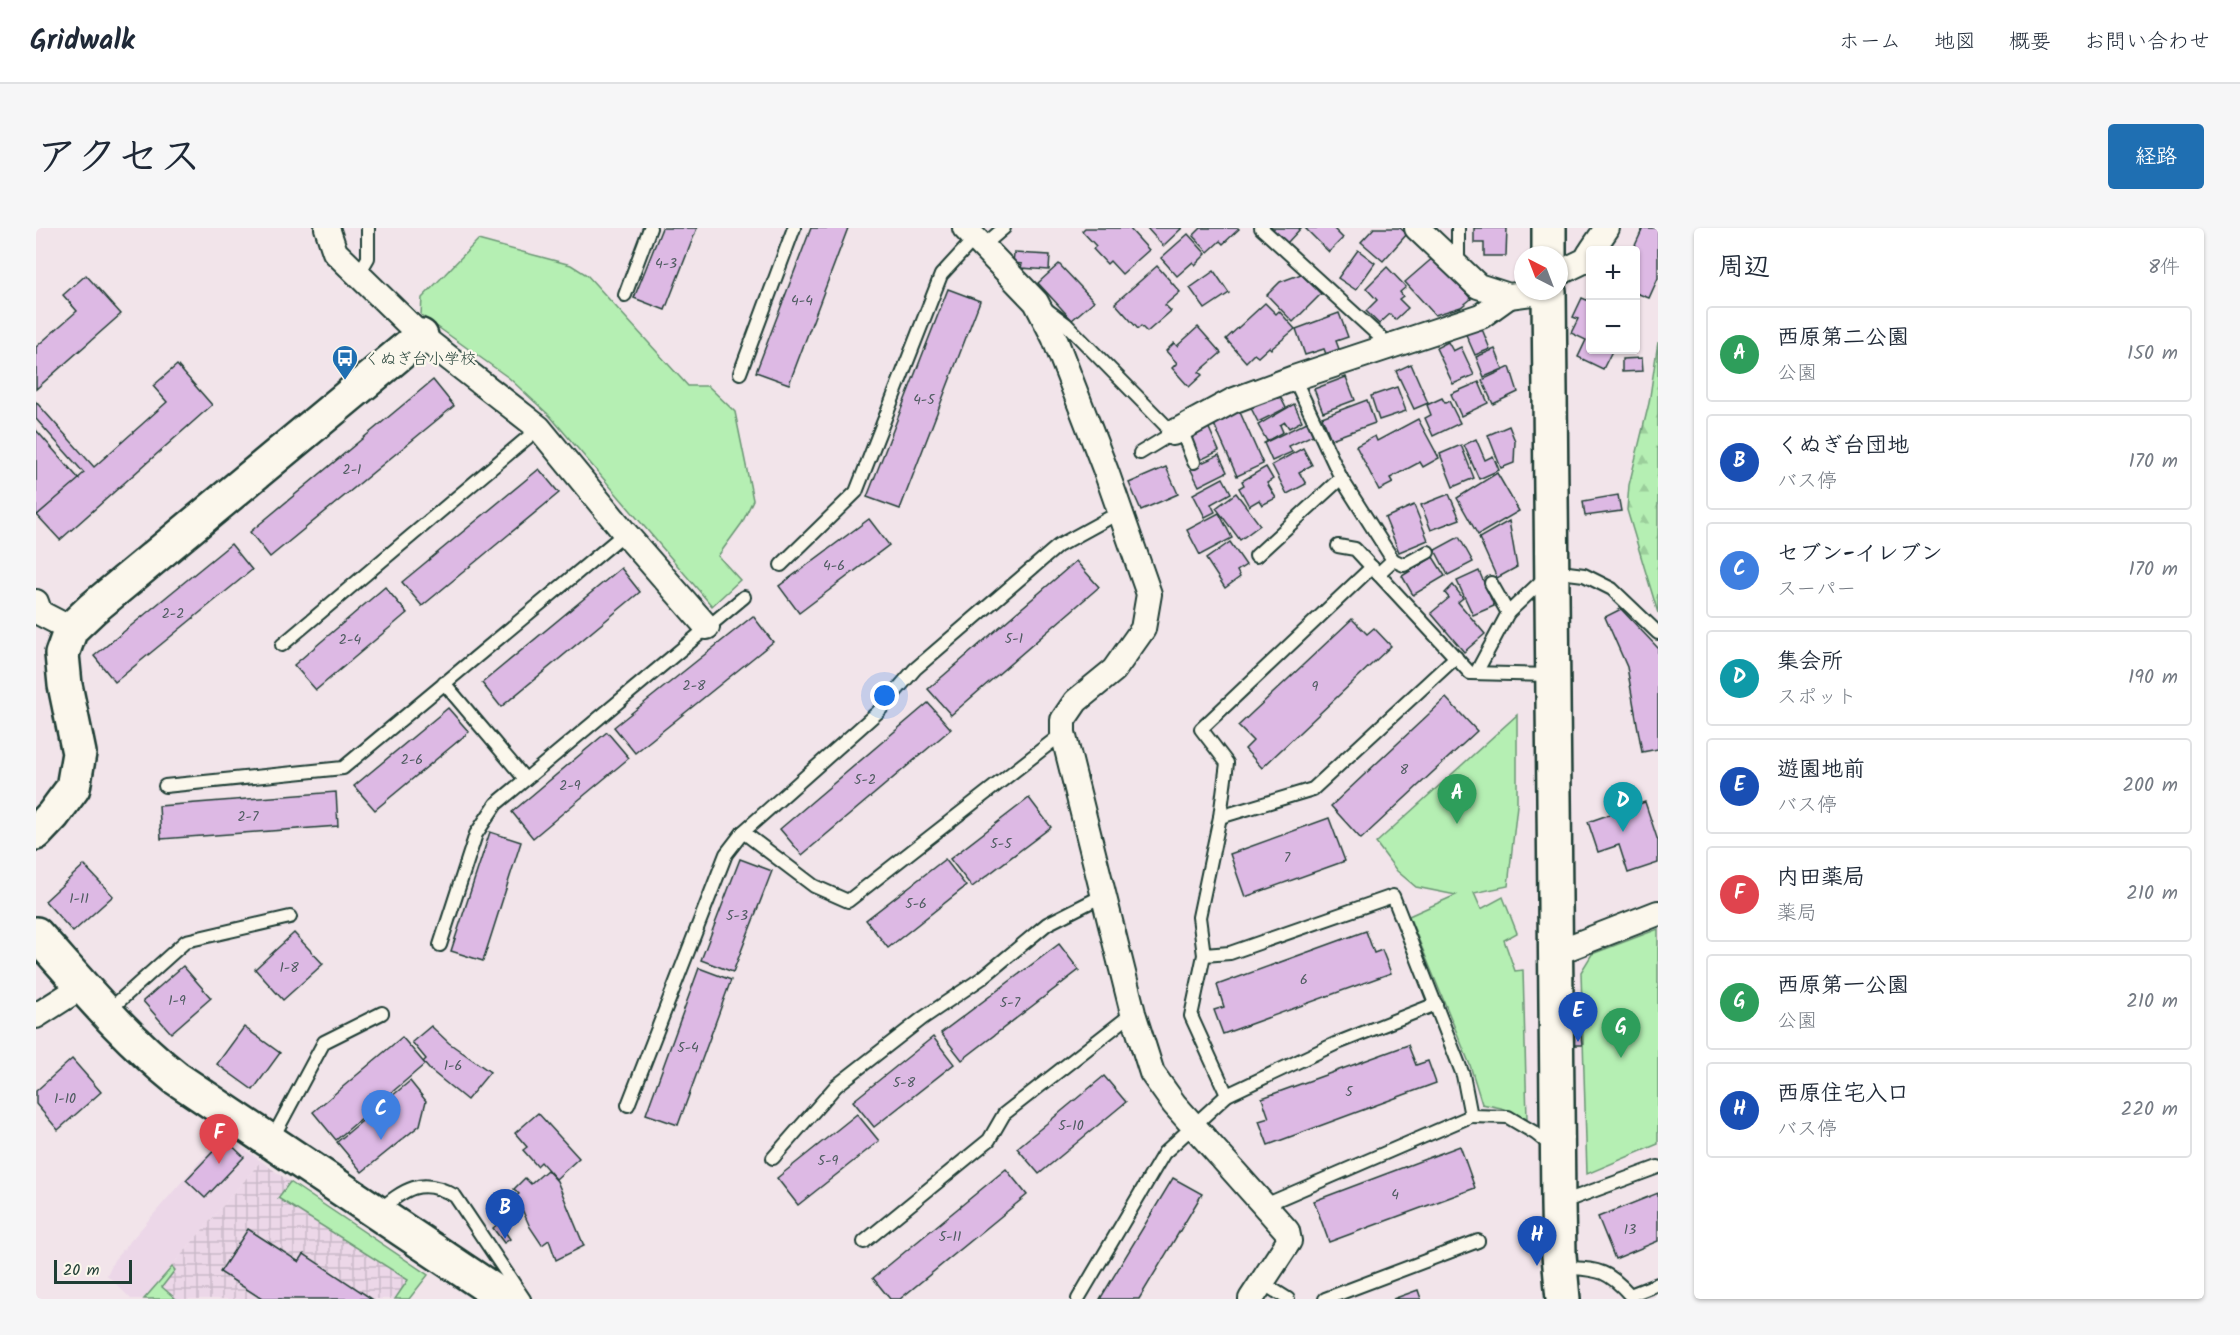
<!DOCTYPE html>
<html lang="ja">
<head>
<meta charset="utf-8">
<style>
  :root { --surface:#fff; --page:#f6f6f7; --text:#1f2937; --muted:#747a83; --line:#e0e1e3; --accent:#1f6fb2 }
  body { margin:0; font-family:Kalam,"Klee One",sans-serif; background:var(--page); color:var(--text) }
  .controls { position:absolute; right:18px; top:18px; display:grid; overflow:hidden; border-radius:6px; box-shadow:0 2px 4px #0004 }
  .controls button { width:54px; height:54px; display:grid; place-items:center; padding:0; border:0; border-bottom:2px solid var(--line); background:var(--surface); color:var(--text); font:30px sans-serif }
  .compass { position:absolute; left:1478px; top:18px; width:54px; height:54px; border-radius:50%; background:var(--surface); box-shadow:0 2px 4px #0004; rotate:318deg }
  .scale { position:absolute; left:18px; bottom:15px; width:78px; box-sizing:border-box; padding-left:6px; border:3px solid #1f3d34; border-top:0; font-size:16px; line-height:21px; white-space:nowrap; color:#1f3d34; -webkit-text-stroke:4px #fbf7ec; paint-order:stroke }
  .you { position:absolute; left:849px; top:468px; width:21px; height:21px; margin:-15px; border:4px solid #fff; border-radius:50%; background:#1a73e8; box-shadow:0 0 0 9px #1a73e833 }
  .badge { display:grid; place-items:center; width:39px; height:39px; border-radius:50%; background:var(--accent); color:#fff; font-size:20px; font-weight:700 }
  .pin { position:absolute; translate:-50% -50px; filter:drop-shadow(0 2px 3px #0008) }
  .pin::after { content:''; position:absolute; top:32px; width:21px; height:18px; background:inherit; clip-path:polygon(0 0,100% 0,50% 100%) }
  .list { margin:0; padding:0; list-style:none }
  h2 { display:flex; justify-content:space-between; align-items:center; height:78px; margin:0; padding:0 24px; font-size:26px }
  h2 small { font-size:20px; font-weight:400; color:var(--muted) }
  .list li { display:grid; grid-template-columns:39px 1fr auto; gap:18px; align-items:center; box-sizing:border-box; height:96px; margin:0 12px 12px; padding:0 12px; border:2px solid var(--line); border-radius:6px }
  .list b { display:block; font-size:22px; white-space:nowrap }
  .list p { margin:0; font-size:20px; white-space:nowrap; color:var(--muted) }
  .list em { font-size:20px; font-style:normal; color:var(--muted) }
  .map { position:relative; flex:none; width:1622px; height:1071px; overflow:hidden; border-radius:6px }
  header { display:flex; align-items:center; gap:36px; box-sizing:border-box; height:84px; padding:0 30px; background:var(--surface); border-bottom:2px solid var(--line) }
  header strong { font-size:28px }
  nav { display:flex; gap:33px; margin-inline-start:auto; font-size:21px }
  .intro { display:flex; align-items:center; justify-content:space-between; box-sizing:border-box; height:144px; padding:0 36px }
  h1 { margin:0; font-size:42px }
  .button { padding:15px 27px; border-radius:6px; background:var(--accent); color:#fff; font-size:21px; font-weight:700 }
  main { display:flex; gap:36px; padding:0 36px }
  aside { flex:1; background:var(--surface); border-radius:6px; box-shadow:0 2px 4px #0004 }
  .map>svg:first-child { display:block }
  .built { fill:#ecd7e8 }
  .industrial { fill:url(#industrial-grid) }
  .green { fill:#b5efb3; stroke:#6a9674; stroke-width:1.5 }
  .forest { fill:url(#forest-firs); stroke:#6a9674; stroke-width:1.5 }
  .building { fill:#ddb9e4; stroke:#1f3d34; stroke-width:1.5 }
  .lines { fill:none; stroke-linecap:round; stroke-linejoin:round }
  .lane-casing { stroke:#1f3d34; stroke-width:16 }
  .street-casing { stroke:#1f3d34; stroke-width:28 }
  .secondary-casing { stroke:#1f3d34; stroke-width:38 }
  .lane { stroke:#fbf7ec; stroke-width:12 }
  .street { stroke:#fbf7ec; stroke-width:24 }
  .secondary { stroke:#fbf7ec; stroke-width:33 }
  .labels { text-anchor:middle; stroke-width:4.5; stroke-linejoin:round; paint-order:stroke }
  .number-label { font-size:14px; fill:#4e5c60 }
  .poi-label { font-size:16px; fill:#1f3d34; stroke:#fbf7ec; text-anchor:start }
</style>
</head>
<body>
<header>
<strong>Gridwalk</strong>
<nav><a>ホーム</a><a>地図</a><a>概要</a><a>お問い合わせ</a></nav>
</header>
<div class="intro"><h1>アクセス</h1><a class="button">経路</a></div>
<main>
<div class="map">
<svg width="1622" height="1071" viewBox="0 0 1622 1071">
  <defs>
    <pattern id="industrial-grid" width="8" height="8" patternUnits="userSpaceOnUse" patternTransform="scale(1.5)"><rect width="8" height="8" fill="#ecd7e8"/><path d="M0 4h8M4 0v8" fill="none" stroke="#cab9c8"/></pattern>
    <pattern id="forest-firs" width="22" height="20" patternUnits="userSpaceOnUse" patternTransform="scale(1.5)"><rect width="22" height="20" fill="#b5efb3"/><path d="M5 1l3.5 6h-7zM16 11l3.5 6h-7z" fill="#9bce9b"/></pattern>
  </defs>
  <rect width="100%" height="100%" fill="#f2e4ea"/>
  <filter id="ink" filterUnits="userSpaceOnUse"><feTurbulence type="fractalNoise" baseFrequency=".0167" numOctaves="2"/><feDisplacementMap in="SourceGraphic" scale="12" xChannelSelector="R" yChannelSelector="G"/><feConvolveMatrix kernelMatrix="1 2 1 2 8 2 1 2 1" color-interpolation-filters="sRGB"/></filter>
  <g filter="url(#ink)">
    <polygon class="built" points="187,906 225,933 108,1071 95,1071 71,1047 78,1032"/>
    <polygon class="industrial" points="225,933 254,954 392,1047 373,1071 108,1071"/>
    <g class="green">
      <polygon points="442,12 535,37 551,47 652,158 672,158 699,184 717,272 706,295 682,328 704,352 676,378 514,188 473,150 385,87 386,70"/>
      <polygon points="1481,487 1481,577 1472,658 1438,665 1445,681 1467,669 1481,705 1468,712 1479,743 1487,742 1491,891 1465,880 1446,876 1434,837 1373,688 1420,667 1380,659 1361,643 1340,615"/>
      <polygon points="1622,701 1622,916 1551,946 1545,744 1556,726"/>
      <polygon points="254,954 392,1047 373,1071 359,1071 372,1052 242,970"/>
      <polygon points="136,1039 139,1042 126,1059 140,1071 108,1071"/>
    </g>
    <polygon class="forest" points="1622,114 1622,385 1591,282 1593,257 1613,175"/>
    <g class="building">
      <polygon points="626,0 661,0 629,82 598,70"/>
      <polygon points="775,0 812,0 753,156 720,144"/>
      <polygon points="1049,0 1093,0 1113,22 1086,46 1074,33 1071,36 1057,21 1060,18 1046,3"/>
      <polygon points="1111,0 1146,0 1127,18"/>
      <polygon points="1165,0 1202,0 1203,1 1187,16 1184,13 1172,24 1157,8"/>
      <polygon points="1234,0 1265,0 1251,15"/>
      <polygon points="1269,0 1297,0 1307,10 1293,24"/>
      <polygon points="1338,0 1364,0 1371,6 1347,33 1325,14"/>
      <polygon points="1438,0 1471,0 1470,28 1448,28 1448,15 1438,15"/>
      <polygon points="1607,0 1622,0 1622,50 1613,70 1600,65 1600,22 1597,22"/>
      <polygon points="1152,6 1170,26 1159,37 1157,34 1141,48 1125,30"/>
      <polygon points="1322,22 1339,35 1320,62 1302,50"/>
      <polygon points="978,25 1014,27 1013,42 985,40 986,36 977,35"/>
      <polygon points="1399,28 1435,71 1425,79 1399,87 1369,54"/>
      <polygon points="1023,36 1058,73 1036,92 1002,55"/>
      <polygon points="1121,38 1144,64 1129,77 1135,83 1111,104 1105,98 1102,101 1079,75"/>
      <polygon points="1351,39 1370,59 1364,64 1367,68 1363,71 1372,80 1359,92 1354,86 1343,96 1330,83 1341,72 1330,60"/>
      <polygon points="1178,43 1193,65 1169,81 1154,60"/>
      <polygon points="1265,46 1285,66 1257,94 1231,67 1244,54"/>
      <polygon points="50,47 85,86 0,161 0,119 41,83 27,67"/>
      <polygon points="912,61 944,73 864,281 831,269"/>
      <polygon points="1554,68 1554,122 1576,123 1567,141 1542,129 1550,112 1535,105 1542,91 1537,89 1546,70 1553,73"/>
      <polygon points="1229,75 1240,86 1243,83 1259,101 1235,121 1233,119 1222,129 1218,126 1210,134 1190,111"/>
      <polygon points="1303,85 1312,109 1300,113 1303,121 1290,126 1288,121 1269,127 1260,101"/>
      <polygon points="1444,96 1454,121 1439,127 1428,102"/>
      <polygon points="1162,99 1185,125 1163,144 1166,147 1153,159 1136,140 1141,135 1130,123 1138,115 1141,118"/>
      <polygon points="1412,114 1417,123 1425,119 1438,147 1417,156 1400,120"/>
      <polygon points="1459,121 1467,141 1448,149 1440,129"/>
      <polygon points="1606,130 1607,143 1586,144 1586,131"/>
      <polygon points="1375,136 1392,175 1378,181 1360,143"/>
      <polygon points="141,137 176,177 24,312 1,287 48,245 0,191 0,174 58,239 131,174 117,158"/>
      <polygon points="1474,139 1482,164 1457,176 1446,152"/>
      <polygon points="1310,149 1319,172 1287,184 1278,161"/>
      <polygon points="397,152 418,178 234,329 214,304"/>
      <polygon points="1443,154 1452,175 1425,188 1415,166"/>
      <polygon points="1361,159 1370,183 1343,192 1335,168"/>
      <polygon points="1240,160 1250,180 1222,194 1212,174"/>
      <polygon points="1406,170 1409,175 1413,173 1424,195 1397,208 1389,190 1395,187 1391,177"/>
      <polygon points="1331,172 1339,195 1295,211 1286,189"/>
      <polygon points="1258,176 1266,193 1253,200 1249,194 1244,197 1247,204 1231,213 1222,197"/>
      <polygon points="1203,182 1227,236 1201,248 1177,194"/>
      <polygon points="1382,191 1403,230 1387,239 1384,234 1354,250 1357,255 1343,262 1320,218 1339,208 1341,213"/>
      <polygon points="1271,194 1277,207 1253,218 1256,224 1236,233 1228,215"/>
      <polygon points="1172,198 1183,223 1162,233 1150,209"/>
      <polygon points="1473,198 1479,213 1478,235 1465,240 1452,207"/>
      <polygon points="0,202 43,251 1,287 0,286"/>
      <polygon points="1440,211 1449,232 1457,228 1463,242 1443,251 1428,217"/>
      <polygon points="1425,217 1438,250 1417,259 1404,226"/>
      <polygon points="1267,220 1276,237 1263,244 1270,256 1251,266 1236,237"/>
      <polygon points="1183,227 1191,244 1163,258 1154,240"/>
      <polygon points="1130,239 1142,266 1105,282 1093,255"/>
      <polygon points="1230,239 1237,251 1231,255 1240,270 1226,277 1223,272 1213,278 1203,260 1208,257 1206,253"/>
      <polygon points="503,241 523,265 386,378 366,354"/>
      <polygon points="1461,245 1483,283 1442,307 1421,270"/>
      <polygon points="1187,250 1195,265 1175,276 1179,284 1169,289 1157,266"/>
      <polygon points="1200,265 1224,297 1204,312 1180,280"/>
      <polygon points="1413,266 1424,291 1395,302 1385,277"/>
      <polygon points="1582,267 1585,283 1549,288 1547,273"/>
      <polygon points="1378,277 1392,312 1363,324 1349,290"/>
      <polygon points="1183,285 1196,310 1164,327 1151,302"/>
      <polygon points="833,291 853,317 763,385 743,358"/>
      <polygon points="1473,293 1481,339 1461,350 1443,310"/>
      <polygon points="1423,309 1437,334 1412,347 1399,322"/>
      <polygon points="1194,314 1210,337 1201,343 1204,349 1189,360 1170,331"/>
      <polygon points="195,316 216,342 79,454 58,428"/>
      <polygon points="1397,329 1409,348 1377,367 1366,348"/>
      <polygon points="1040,333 1063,359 915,487 892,461"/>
      <polygon points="585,340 604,364 465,479 446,455"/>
      <polygon points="1443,343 1458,378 1437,387 1421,353"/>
      <polygon points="1417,357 1427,370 1422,374 1449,406 1428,424 1395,385 1413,370 1409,365"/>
      <polygon points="349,359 371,385 280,462 258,437"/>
      <polygon points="1585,381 1622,420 1622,521 1606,524 1591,439 1569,389"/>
      <polygon points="717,388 737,414 599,525 578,499"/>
      <polygon points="1316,391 1331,406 1338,400 1355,418 1226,540 1209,521 1217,513 1202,498"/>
      <polygon points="1410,470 1441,503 1325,611 1295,578"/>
      <polygon points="892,475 915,501 766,627 744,601"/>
      <polygon points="412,480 433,504 339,582 318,558"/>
      <polygon points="571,504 593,530 497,610 476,584"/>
      <polygon points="300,564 302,598 125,611 123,578"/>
      <polygon points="993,570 1015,599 936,659 914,631"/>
      <polygon points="1609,574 1622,613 1622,635 1592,645 1583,617 1562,624 1552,594"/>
      <polygon points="1293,590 1309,633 1209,669 1194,626"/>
      <polygon points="454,604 485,614 447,733 415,723"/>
      <polygon points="704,631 736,643 697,744 665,732"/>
      <polygon points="909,631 930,658 852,720 830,692"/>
      <polygon points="48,637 77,668 37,704 9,673"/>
      <polygon points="1330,703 1338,725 1346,722 1355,745 1187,806 1178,782 1188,779 1181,757"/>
      <polygon points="258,705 287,736 247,772 219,741"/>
      <polygon points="1023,716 1043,742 926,832 905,805"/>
      <polygon points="147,738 175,770 135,805 107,773"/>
      <polygon points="663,740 695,752 642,897 610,886"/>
      <polygon points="1544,797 1546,817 1538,817 1537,798"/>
      <polygon points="395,798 413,815 454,844 431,872 393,841 387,834 390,831 376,814"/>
      <polygon points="208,799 244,825 217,862 181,836"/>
      <polygon points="366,809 389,836 300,912 277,884"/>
      <polygon points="897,809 918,836 838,899 817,873"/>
      <polygon points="1372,817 1380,837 1392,833 1400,855 1232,917 1223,893 1233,890 1226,870"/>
      <polygon points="36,831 65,864 22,902 0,876 0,863"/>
      <polygon points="1068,848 1090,874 1003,946 981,920"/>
      <polygon points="374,853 390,873 384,897 326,944 301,914"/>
      <polygon points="502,885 543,930 520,951 505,934 501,938 487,922 491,919 479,905"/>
      <polygon points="821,886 843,913 762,977 741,950"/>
      <polygon points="189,911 208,929 169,970 150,952"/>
      <polygon points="1424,918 1439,960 1293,1014 1278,973"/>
      <polygon points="970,941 991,967 864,1071 854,1071 837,1050"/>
      <polygon points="511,942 521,953 548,1018 520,1032 513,1012 506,1017 494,999 480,968 483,966 478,961 489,950 495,956"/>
      <polygon points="1137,950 1166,966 1103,1071 1064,1071"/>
      <polygon points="1622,965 1622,1013 1579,1031 1562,989"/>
      <polygon points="463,995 474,1011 468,1015 457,1000"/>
      <polygon points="212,1001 263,1034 268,1026 336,1071 226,1071 184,1044"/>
      <polygon points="1382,1062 1385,1071 1357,1071"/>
    </g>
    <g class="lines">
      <g class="lane-casing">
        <g id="lane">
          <polyline points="1225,0 1354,118"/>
          <polyline points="1422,0 1422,38"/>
          <polyline points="947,18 968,0"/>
          <polyline points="322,47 332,30 332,0"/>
          <polyline points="589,67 614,0"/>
          <polyline points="1010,81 1030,96 1137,205 1104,225"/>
          <polyline points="704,145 758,0"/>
          <polyline points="1258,150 1305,250 1357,332 1342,346"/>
          <polyline points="1145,201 1158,234"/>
          <polyline points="1302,318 1319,321 1434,445 1516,447"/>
          <polyline points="1220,328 1305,250"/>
          <polyline points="1357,332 1368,337 1392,324"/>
          <polyline points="745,337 820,264 905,47 939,10"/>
          <polyline points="1455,355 1472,385"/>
          <polyline points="246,417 503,200"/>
          <polyline points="1440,445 1472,385 1516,343 1548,347 1576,361 1622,405"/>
          <polyline points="408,455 489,551"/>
          <polyline points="1027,505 812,673 778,658 707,604 842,484 879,441 1022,318 1084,284"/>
          <polyline points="129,558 307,540 589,305"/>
          <polyline points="1184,589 1277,561 1420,429"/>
          <polyline points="404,717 440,606 460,576 708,369"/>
          <polyline points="1168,727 1194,725 1357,668 1427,847 1435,888 1229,977"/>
          <polyline points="71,784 150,713 254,689"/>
          <polyline points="1191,867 1299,816 1400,776"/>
          <polyline points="592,877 690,626 707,604"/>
          <polyline points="1435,888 1472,889 1499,905 1518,920"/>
          <polyline points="235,913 288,814 346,785"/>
          <polyline points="737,930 800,858 887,790 946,750 1011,696 1068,667"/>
          <polyline points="1524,975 1622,939"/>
          <path d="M341,984C368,961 386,948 419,968L488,1071"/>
          <polyline points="828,1014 953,912 968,886 1097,785"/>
          <path d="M1525,1039C1560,1042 1569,1039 1594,1067L1622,1056"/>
          <polyline points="1225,1054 1252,1071"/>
          <polyline points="1042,1071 1128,925 1191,867 1155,788 1168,727 1163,689 1184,589 1191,535 1165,501 1336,339"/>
          <polyline points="1289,1071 1442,1013"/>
        </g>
      </g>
      <g class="street-casing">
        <g id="street">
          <polyline points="291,0 299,24 385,108 503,200 589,305 671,399"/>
          <polyline points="929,0 1000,74 1018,109 1071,246 1113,366 1107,401 1078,442 1040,473 1027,492 1027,505 1097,785 1116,845 1138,876 1251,1003 1253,1013 1215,1071"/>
          <polyline points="1381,0 1442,58 1473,68 1513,63"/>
          <polyline points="1556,22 1571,0"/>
          <polyline points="1523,45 1550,32 1554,25"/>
          <polyline points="1137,205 1196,173 1258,150 1445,88 1473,68"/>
          <polyline points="0,374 4,385 35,401"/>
          <polyline points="1519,725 1622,685"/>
          <polyline points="0,788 47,758"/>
        </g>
      </g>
      <g class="secondary-casing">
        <g id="secondary">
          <polyline points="1513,0 1513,27"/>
          <polyline points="1513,63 1522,976 1523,1027 1527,1071"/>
          <polyline points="0,605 17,587 37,560 43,525 29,457 26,426 35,401 56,381 385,108"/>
          <path d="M0,706C45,756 87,808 140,850L470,1071"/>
        </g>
      </g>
      <use href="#lane" class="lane"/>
      <use href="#street" class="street"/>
      <use href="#secondary" class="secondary"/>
    </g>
  </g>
  <defs>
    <g id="bus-pin" transform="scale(1.35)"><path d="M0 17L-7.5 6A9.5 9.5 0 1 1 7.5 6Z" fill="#1f6fb2" stroke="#fbf7ec"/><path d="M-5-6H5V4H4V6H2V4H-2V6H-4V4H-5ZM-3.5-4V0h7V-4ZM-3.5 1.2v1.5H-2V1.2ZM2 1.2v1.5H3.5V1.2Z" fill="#fff"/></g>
  </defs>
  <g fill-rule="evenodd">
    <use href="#bus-pin" x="309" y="130"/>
  </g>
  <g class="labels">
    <g class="number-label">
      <text x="630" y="40">4-3</text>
      <text x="766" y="77">4-4</text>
      <text x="888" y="176">4-5</text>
      <text x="316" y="246">2-1</text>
      <text x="798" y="342">4-6</text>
      <text x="137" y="390">2-2</text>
      <text x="978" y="415">5-1</text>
      <text x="314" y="416">2-4</text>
      <text x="658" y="462">2-8</text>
      <text x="1279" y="463">9</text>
      <text x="376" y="536">2-6</text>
      <text x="1368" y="546">8</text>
      <text x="829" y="556">5-2</text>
      <text x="534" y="562">2-9</text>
      <text x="212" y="593">2-7</text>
      <text x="965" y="620">5-5</text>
      <text x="1251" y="634">7</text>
      <text x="43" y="675">1-11</text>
      <text x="880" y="680">5-6</text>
      <text x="701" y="692">5-3</text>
      <text x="253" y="744">1-8</text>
      <text x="1268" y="756">6</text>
      <text x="141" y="777">1-9</text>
      <text x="974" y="779">5-7</text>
      <text x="652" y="824">5-4</text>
      <text x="417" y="842">1-6</text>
      <text x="868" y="859">5-8</text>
      <text x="1313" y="868">5</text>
      <text x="29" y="875">1-10</text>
      <text x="1035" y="902">5-10</text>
      <text x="792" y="937">5-9</text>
      <text x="1359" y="971">4</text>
      <text x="1594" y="1006">13</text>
      <text x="914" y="1013">5-11</text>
    </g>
    <g class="poi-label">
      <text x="328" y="136">くぬぎ台小学校</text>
    </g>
  </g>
</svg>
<div class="controls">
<button>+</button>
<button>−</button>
</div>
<svg class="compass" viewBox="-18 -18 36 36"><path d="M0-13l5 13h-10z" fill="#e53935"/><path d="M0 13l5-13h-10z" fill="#747a83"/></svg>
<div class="scale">20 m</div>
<div class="you"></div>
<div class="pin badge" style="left:1421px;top:596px;background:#2e9e5b">A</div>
<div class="pin badge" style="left:469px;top:1011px;background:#1a4fb4">B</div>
<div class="pin badge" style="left:345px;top:912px;background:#3f7fe0">C</div>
<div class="pin badge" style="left:1587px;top:604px;background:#0f9aa8">D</div>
<div class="pin badge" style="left:1542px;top:814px;background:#1a4fb4">E</div>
<div class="pin badge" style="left:183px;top:936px;background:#e0444e">F</div>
<div class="pin badge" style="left:1585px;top:830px;background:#2e9e5b">G</div>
<div class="pin badge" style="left:1501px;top:1038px;background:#1a4fb4">H</div>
</div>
<aside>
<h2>周辺<small>8件</small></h2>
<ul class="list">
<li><span class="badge" style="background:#2e9e5b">A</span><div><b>西原第二公園</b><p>公園</p></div><em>150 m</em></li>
<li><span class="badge" style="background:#1a4fb4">B</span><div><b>くぬぎ台団地</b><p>バス停</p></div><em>170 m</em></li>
<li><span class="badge" style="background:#3f7fe0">C</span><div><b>セブン-イレブン</b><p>スーパー</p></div><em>170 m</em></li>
<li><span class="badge" style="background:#0f9aa8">D</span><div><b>集会所</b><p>スポット</p></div><em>190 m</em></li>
<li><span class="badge" style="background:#1a4fb4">E</span><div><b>遊園地前</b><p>バス停</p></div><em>200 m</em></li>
<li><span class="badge" style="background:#e0444e">F</span><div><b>内田薬局</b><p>薬局</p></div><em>210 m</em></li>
<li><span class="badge" style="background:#2e9e5b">G</span><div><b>西原第一公園</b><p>公園</p></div><em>210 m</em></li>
<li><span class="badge" style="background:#1a4fb4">H</span><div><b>西原住宅入口</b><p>バス停</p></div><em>220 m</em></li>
</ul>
</aside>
</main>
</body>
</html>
